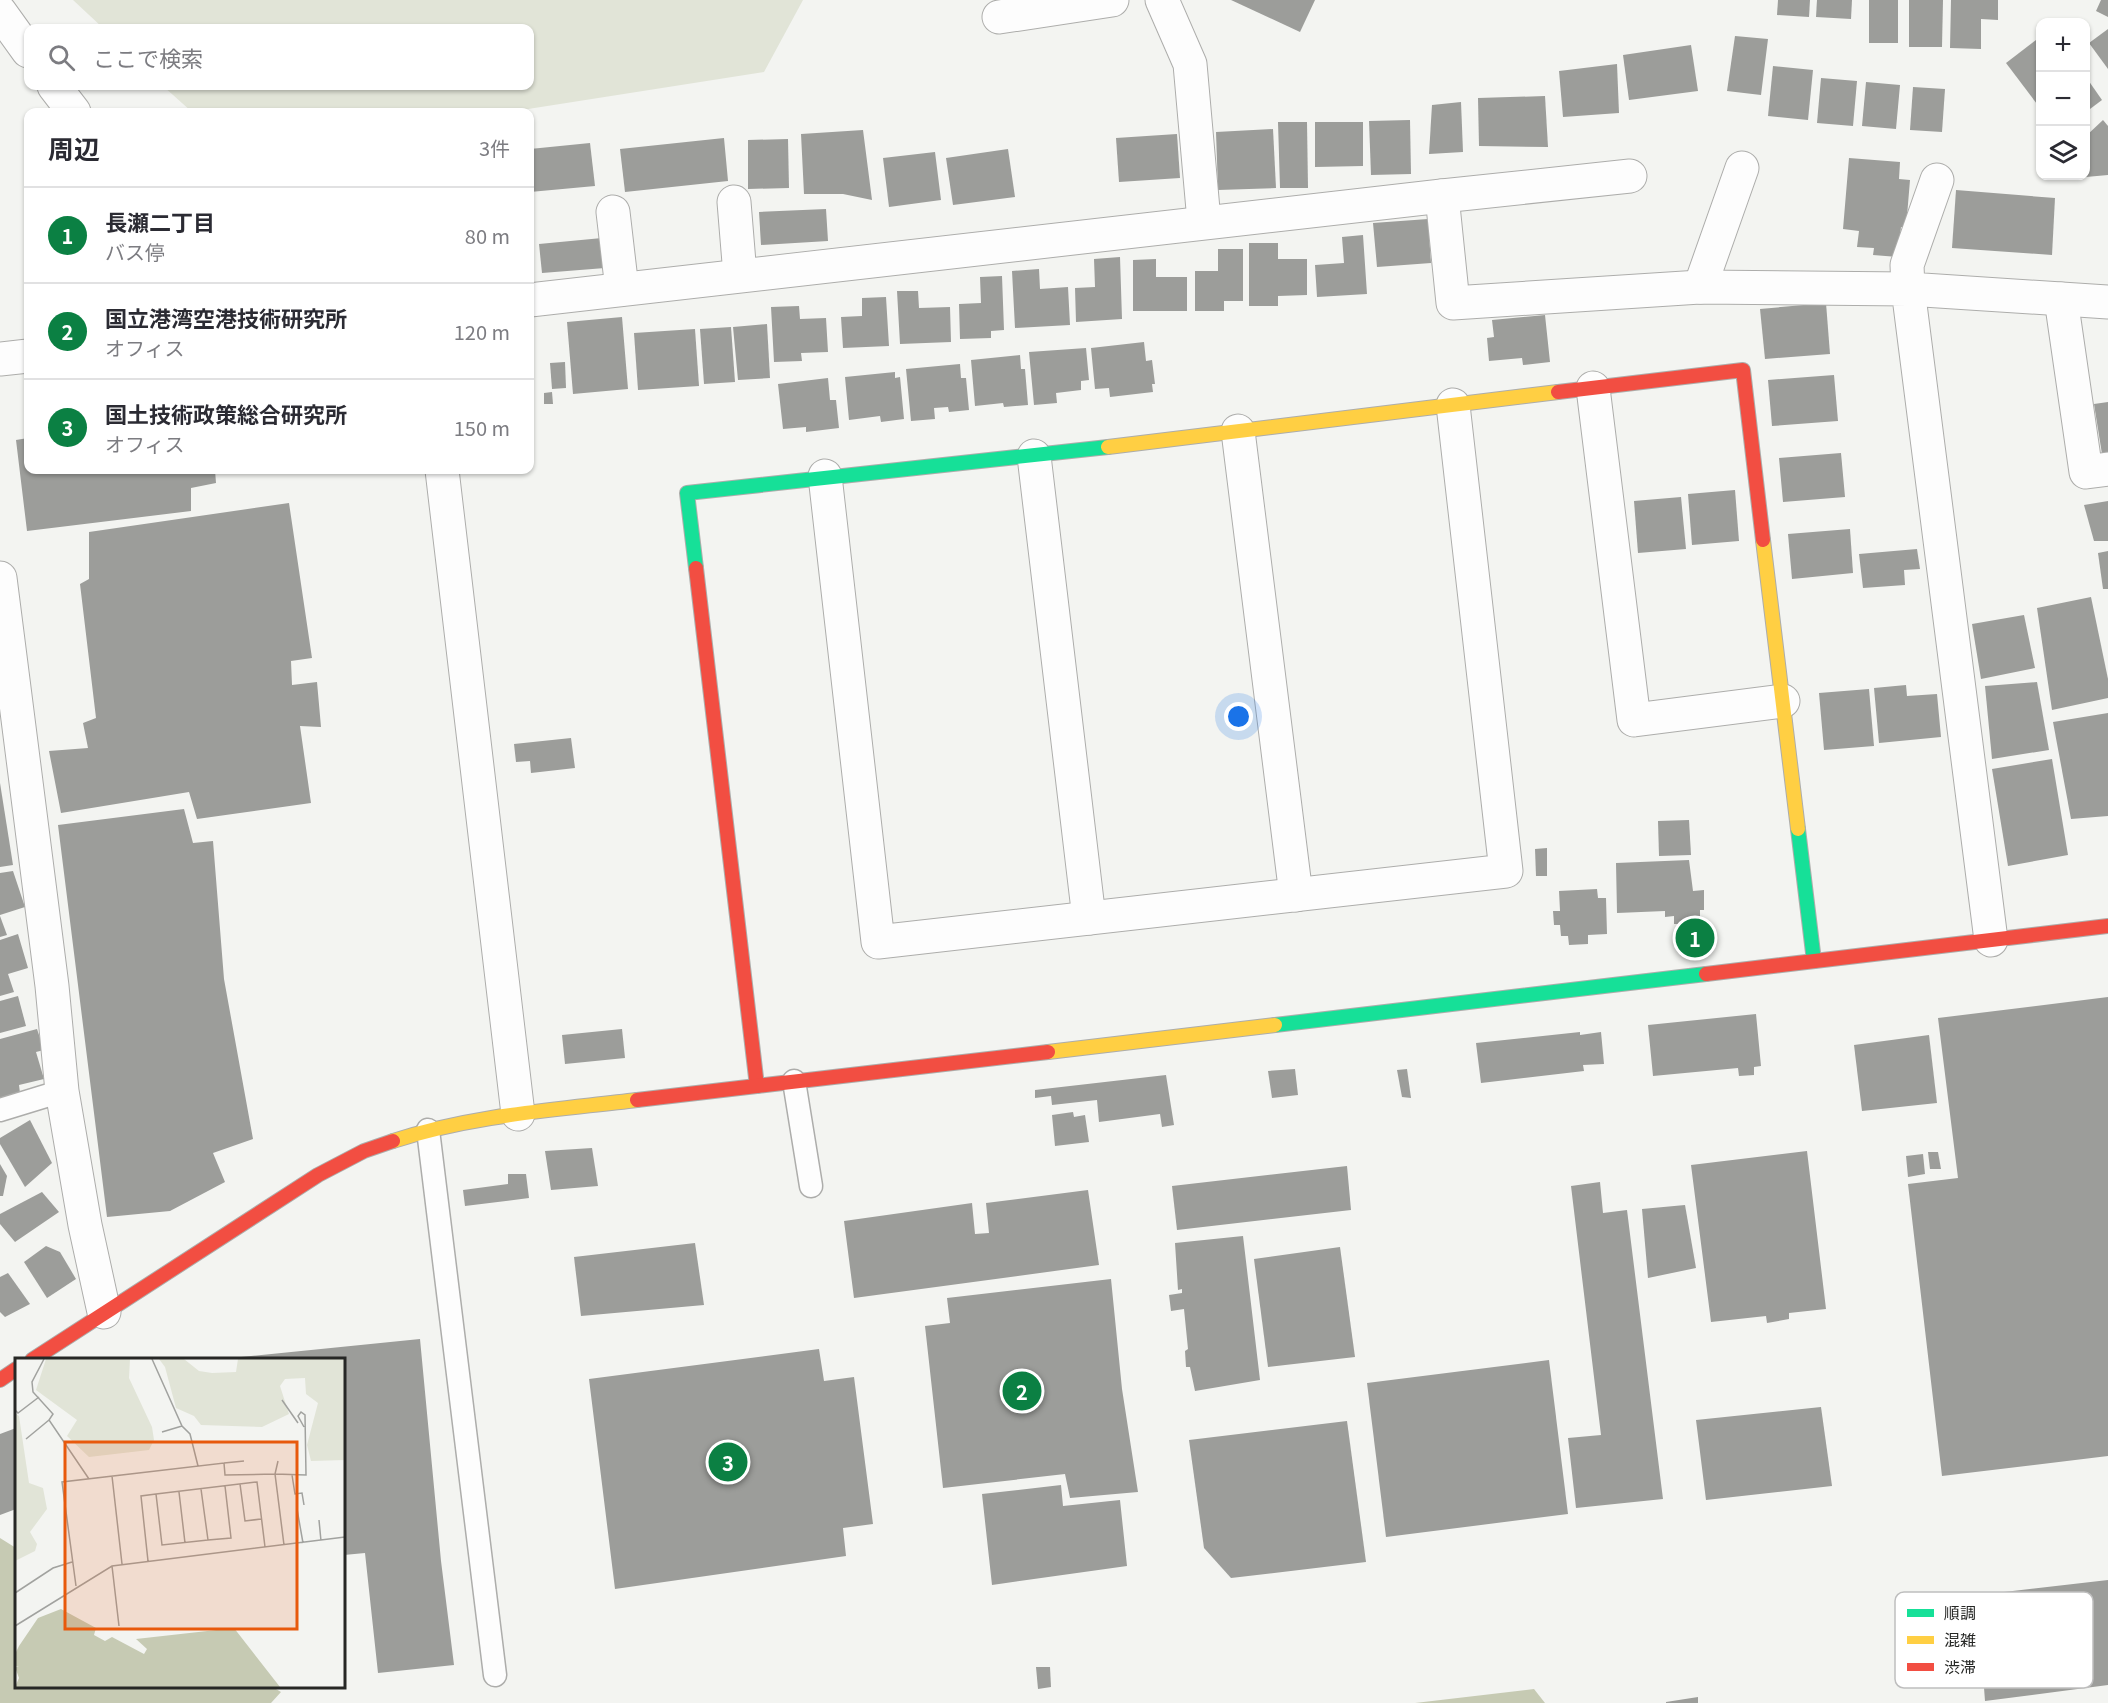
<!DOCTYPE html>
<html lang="ja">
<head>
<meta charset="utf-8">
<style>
  :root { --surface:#fff; --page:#f7f7f7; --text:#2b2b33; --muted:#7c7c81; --line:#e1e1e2; --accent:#0b8043 }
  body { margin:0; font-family:Georgia,"Noto Sans JP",serif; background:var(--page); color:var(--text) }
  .controls { position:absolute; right:18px; top:18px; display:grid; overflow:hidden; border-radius:12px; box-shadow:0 2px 4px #0004 }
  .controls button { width:54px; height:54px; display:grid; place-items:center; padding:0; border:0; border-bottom:2px solid var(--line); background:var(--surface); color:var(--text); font:30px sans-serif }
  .you { position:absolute; left:1239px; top:717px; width:21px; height:21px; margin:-15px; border:4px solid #fff; border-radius:50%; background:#1a73e8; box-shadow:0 0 0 9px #1a73e833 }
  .badge { display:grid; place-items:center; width:39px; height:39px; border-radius:50%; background:var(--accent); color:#fff; font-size:20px; font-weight:700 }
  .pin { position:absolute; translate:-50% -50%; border:3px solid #fff; box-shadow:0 2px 6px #0006 }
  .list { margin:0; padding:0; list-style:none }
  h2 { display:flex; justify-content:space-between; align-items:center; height:78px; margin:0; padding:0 24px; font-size:26px }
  h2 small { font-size:20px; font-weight:400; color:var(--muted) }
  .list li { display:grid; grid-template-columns:39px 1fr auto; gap:18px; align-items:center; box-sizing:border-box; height:96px; padding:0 24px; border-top:2px solid var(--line) }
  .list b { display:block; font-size:22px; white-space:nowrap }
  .list p { margin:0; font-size:20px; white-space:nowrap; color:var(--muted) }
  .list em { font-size:20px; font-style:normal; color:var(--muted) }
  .icon { flex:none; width:33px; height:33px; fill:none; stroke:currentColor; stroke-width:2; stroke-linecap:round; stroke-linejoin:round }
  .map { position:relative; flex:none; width:2108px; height:1703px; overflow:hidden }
  .search { position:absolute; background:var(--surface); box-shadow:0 2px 4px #0004; left:24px; top:24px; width:510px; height:66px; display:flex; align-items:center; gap:15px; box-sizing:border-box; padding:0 21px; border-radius:12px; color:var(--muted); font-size:22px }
  .panel { position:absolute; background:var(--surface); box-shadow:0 2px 4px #0004; left:24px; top:108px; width:510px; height:366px; border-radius:12px }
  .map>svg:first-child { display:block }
  .green { fill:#e1e4d7 }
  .water { fill:#c6cab3 }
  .building { fill:#9c9d9a }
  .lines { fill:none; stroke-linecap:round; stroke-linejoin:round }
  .lane-casing { stroke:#adadab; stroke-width:25 }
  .street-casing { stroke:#adadab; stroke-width:35 }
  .fast-casing { stroke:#adadab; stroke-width:16 }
  .slow-casing { stroke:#adadab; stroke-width:16 }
  .jam-casing { stroke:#adadab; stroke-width:16 }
  .lane { stroke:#fdfdfd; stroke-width:22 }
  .street { stroke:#fdfdfd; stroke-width:33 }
  .fast { stroke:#16e098; stroke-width:14 }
  .slow { stroke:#ffcf43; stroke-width:14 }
  .jam { stroke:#f24e42; stroke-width:14 }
  .inset-road { fill:none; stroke:#a1a29f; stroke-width:1.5 }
  .view { fill:#e8590c; fill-opacity:0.15; stroke:#e8590c; stroke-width:3 }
  .inset-edge { fill:none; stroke:#262725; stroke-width:3 }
  .key { fill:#fff; stroke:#bebebe; stroke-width:1.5 }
  .key-label { font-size:16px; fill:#262725 }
</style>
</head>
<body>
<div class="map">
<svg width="2108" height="1703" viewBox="0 0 2108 1703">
  <rect width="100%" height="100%" fill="#f3f4f1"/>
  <polygon class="green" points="73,0 803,0 764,72 509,112 192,112 163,86 530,86 530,28 103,28"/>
  <g class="water">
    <polygon points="0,1538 16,1548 16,1686 271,1686 281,1692 271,1703 0,1703"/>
    <polygon points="1534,1689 1545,1703 1415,1703"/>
  </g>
  <g class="building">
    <polygon points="1231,0 1315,0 1300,32"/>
    <polygon points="1778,0 1810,0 1809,17 1777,15"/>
    <polygon points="1817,0 1852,0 1851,19 1816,17"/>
    <rect x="1869" y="0" width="29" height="43"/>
    <polygon points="1909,0 1943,0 1942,47 1909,47"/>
    <polygon points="1951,0 1998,0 1998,20 1981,19 1981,49 1950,48"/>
    <polygon points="2101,0 2108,0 2108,17 2096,11"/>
    <polygon points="2108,29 2108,69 2089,43"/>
    <polygon points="1735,36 1768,39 1761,95 1727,91"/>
    <polygon points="2040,37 2040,108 2006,63"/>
    <polygon points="1691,45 1698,91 1629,100 1623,55"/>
    <polygon points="1617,64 1619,113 1563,117 1559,71"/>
    <polygon points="1773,66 1813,70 1808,120 1768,116"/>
    <polygon points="2086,77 2102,100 2086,112"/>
    <polygon points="1821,78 1857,81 1853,126 1817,123"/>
    <polygon points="1866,82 1900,85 1896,129 1862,126"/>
    <polygon points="1913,87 1945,89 1942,132 1910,130"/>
    <polygon points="1545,96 1548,147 1479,146 1478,98"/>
    <polygon points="1461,102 1463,152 1429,154 1432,105"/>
    <polygon points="1410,120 1411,174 1371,175 1369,121"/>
    <polygon points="2103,120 2108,126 2108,175 2086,177 2086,136"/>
    <polygon points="1278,122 1307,122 1308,188 1280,188"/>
    <polygon points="1315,122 1363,122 1363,166 1315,167"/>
    <polygon points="1273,129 1276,188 1218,190 1216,132"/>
    <polygon points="863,130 872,200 843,194 804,194 801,134"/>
    <polygon points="1177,134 1180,178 1119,182 1116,138"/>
    <polygon points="724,138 728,181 625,192 620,149"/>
    <polygon points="788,139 789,188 748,189 748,140"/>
    <polygon points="590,143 595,186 530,192 530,149"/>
    <polygon points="1008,149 1015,197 953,205 946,158"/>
    <polygon points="935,152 941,200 889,207 883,158"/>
    <polygon points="1849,158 1900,162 1899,179 1910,180 1906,228 1901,227 1898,257 1873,255 1874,248 1857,247 1859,231 1843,229"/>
    <polygon points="1956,190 2055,198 2052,255 1952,248"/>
    <polygon points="826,209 828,241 761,245 759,212"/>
    <polygon points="1428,219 1431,263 1377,267 1373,223"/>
    <polygon points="1363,235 1367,294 1317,297 1315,265 1344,263 1342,237"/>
    <polygon points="602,238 605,268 542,273 539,244"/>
    <polygon points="1249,243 1278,243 1278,259 1307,259 1307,295 1278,296 1278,306 1249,306"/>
    <polygon points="1218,249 1243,249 1243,301 1224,301 1224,311 1195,311 1195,271 1218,271"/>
    <polygon points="1120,257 1122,319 1076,322 1075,288 1095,287 1094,259"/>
    <polygon points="1156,259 1156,277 1187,277 1187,311 1133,311 1133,260"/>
    <polygon points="1039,269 1040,289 1068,287 1070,325 1015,328 1012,271"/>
    <polygon points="1002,276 1004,330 991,331 991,338 960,339 959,304 981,303 980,277"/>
    <polygon points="897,291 918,291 919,308 950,307 951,342 900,344"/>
    <polygon points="886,297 889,346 843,348 841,317 862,316 862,298"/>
    <polygon points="1826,303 1830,354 1765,359 1760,309"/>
    <polygon points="799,306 800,319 826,318 828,352 801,353 802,361 774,362 771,307"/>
    <polygon points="1545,315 1550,362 1523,365 1522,358 1489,361 1487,338 1494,337 1492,320"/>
    <polygon points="622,317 628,389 573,394 567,322"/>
    <polygon points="767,324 770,378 738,380 733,327"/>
    <polygon points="731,327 735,382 704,384 700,329"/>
    <polygon points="695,329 699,386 638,390 634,333"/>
    <polygon points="1144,342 1146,361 1152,360 1155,384 1152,384 1153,392 1110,397 1109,388 1095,389 1091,348"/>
    <polygon points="1086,348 1089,380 1081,381 1081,390 1056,393 1057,403 1034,405 1029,352"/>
    <polygon points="1020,355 1021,369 1025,369 1028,405 1004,407 1003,403 975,406 971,360"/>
    <polygon points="565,362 566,388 552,389 550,363"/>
    <polygon points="960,364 961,378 966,378 969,410 949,412 948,407 934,408 935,419 911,421 906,369"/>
    <polygon points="895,372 895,378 900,377 904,419 881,422 880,416 849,420 845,377"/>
    <polygon points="1834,375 1838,421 1772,426 1768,380"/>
    <polygon points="828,378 830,400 836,400 839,428 806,432 806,427 783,429 778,384"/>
    <polygon points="552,392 553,404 544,404 544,393"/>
    <polygon points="2108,402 2108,452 2102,454 2094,404"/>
    <polygon points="28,438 28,470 215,470 216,483 191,488 191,511 27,531 16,440"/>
    <polygon points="1841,453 1845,497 1783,502 1779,458"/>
    <polygon points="1735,490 1739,541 1692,545 1688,494"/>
    <polygon points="1681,497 1686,549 1638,553 1634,501"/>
    <polygon points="2108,501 2108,541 2094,541 2084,505"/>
    <polygon points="289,503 312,658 291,661 292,685 317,682 321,727 300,726 311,803 197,819 189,792 61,813 49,751 88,748 83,723 96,718 80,584 89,579 89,532"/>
    <polygon points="1850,529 1853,573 1792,579 1788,534"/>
    <polygon points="1917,549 1920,569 1904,570 1905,585 1863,588 1859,554"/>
    <polygon points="2108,551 2108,589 2103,589 2098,553"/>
    <polygon points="2091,597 2108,679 2108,698 2052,710 2037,608"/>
    <polygon points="2024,615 2035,668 1981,679 1972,624"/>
    <polygon points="2037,682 2049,750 1992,759 1985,686"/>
    <polygon points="1906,685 1907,696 1937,694 1941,737 1879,743 1874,688"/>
    <polygon points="1869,689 1874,746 1824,750 1819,693"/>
    <polygon points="2108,713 2108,816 2071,819 2053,722"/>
    <polygon points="571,738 575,768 531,773 530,761 516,762 514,744"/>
    <polygon points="2052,759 2068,855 2008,866 1992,769"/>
    <polygon points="0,783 13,865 0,867"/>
    <polygon points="184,809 193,843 213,841 224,979 253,1139 213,1153 225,1182 170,1211 107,1217 58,825"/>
    <polygon points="1689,820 1691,855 1659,856 1658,821"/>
    <polygon points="1547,848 1547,876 1536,876 1535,849"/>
    <polygon points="1689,860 1693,891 1704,890 1704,910 1700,910 1700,924 1674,924 1674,916 1665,917 1665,911 1617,913 1616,863"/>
    <polygon points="13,871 25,907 0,915 0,873"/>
    <polygon points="1597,889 1598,898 1606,898 1607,934 1588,935 1588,944 1569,945 1568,936 1561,936 1560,925 1554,925 1553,911 1560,911 1559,891"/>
    <polygon points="0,916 7,935 0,937"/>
    <polygon points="18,934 28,968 8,974 14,992 0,996 0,940"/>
    <polygon points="18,996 26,1026 0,1033 0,1001"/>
    <polygon points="2108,997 2108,1456 1942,1476 1908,1184 1958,1178 1938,1018"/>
    <polygon points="1756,1014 1761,1066 1754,1067 1754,1075 1739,1076 1738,1068 1653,1076 1648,1025"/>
    <polygon points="37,1029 44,1050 36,1052 44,1079 19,1085 20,1093 0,1099 0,1039"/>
    <polygon points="622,1029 625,1058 565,1064 562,1035"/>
    <polygon points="1580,1032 1580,1035 1601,1032 1604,1064 1583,1065 1584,1071 1481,1083 1476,1043"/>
    <polygon points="1929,1035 1937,1103 1862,1111 1854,1045"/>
    <polygon points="1295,1069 1298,1095 1272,1098 1268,1071"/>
    <polygon points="1407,1069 1411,1098 1402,1097 1397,1070"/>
    <polygon points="1166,1075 1174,1125 1162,1127 1160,1114 1099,1122 1097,1100 1052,1105 1051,1096 1035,1098 1035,1090"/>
    <polygon points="1073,1112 1074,1117 1085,1115 1089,1142 1055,1146 1052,1115"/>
    <polygon points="30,1120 52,1163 25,1187 0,1144 0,1138"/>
    <polygon points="592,1148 598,1186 551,1190 545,1151"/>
    <polygon points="1807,1151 1826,1309 1789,1313 1789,1319 1767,1323 1766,1316 1711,1322 1691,1165"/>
    <polygon points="1928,1152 1938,1152 1941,1169 1930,1169"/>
    <polygon points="1923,1154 1925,1174 1908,1177 1906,1156"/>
    <polygon points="0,1164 7,1176 3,1196 0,1196"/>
    <polygon points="1347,1166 1351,1210 1177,1230 1172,1186"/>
    <polygon points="508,1174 526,1174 529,1198 465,1206 463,1190 508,1184"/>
    <polygon points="1600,1182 1603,1213 1627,1210 1663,1499 1576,1508 1568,1438 1601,1435 1571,1186"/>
    <polygon points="1088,1190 1099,1265 854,1298 844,1221 972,1203 975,1234 989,1233 986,1203"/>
    <polygon points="42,1192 59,1212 15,1242 0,1224 0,1214"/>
    <polygon points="1685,1205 1696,1268 1648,1278 1642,1209"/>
    <polygon points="1243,1236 1260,1380 1195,1391 1190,1367 1186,1367 1185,1351 1188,1349 1184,1309 1171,1311 1169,1295 1182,1293 1182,1289 1178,1290 1175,1243"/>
    <polygon points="695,1243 704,1305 581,1316 574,1257"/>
    <polygon points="46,1246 60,1252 76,1279 47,1298 24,1262"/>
    <polygon points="1340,1247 1355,1357 1268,1367 1254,1259"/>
    <polygon points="8,1273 30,1304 5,1317 0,1312 0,1277"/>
    <polygon points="1111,1279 1122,1389 1138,1492 1070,1498 1065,1474 943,1488 925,1326 950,1323 947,1298"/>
    <polygon points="420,1339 441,1561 454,1665 378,1673 365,1553 344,1555 344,1360 231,1358"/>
    <polygon points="819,1349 824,1381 854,1377 873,1524 843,1528 846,1556 615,1589 589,1379"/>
    <polygon points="1549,1360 1568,1514 1386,1537 1367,1383"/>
    <polygon points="1821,1407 1832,1486 1706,1500 1696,1420"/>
    <polygon points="1347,1421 1366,1562 1231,1578 1204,1548 1189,1440"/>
    <polygon points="16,1428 16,1509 0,1515 0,1434"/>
    <polygon points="1061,1485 1063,1506 1120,1500 1127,1566 992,1585 982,1494"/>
    <polygon points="2108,1580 2108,1685 1985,1701 1982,1661 1952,1662 1944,1599"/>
    <polygon points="1036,1667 1050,1667 1051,1687 1038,1689"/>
    <polygon points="1698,1697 1698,1703 1666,1703 1666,1702"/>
  </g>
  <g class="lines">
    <g class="lane-casing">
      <g id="lane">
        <polyline points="794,1081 811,1186"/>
        <polyline points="0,1110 62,1091"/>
        <polyline points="428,1130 495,1675"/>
      </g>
    </g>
    <g class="street-casing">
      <g id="street">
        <polyline points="1162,0 1190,64 1204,221"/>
        <polyline points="0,12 28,51"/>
        <polyline points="999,17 1112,0"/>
        <polyline points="54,86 74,112"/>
        <polyline points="1937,180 1907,265 1908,289 2108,302"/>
        <polyline points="1442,196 1630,176"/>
        <polyline points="734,202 740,275"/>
        <polyline points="613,212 622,289"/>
        <polyline points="1700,287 1742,168"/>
        <polyline points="2061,299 2086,472 2108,469"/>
        <polyline points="530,300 1442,196 1453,303 1700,287 1908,289 1991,940"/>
        <polyline points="0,359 28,356"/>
        <polyline points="1593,388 1634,720 1783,701"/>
        <polyline points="1238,431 1296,895"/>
        <polyline points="1034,456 1089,918"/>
        <polyline points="442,470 518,1114"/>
        <polyline points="825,476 878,942 1506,871 1453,405"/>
        <polyline points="0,578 52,986 62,1091 85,1225 104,1312"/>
      </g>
    </g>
    <g class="fast-casing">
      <g id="fast">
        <polyline points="696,568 687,493 1108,447"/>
        <polyline points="1798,829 1814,961"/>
        <polyline points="1275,1025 1706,974"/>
      </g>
    </g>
    <g class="slow-casing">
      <g id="slow">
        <polyline points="1108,447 1558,392"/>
        <polyline points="1763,540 1798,829"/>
        <polyline points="1048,1052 1275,1025"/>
        <path d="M393,1141C472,1115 555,1110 637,1100"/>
      </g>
    </g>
    <g class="jam-casing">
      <g id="jam">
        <polyline points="1558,392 1743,370 1763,540"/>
        <polyline points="696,568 757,1086"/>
        <polyline points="1706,974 2108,926"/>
        <polyline points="637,1100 1048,1052"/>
        <polyline points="32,1360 318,1175 364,1151 393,1141"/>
        <polyline points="0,1380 16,1369"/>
      </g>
    </g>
    <use href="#lane" class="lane"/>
    <use href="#street" class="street"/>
    <use href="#fast" class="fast"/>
    <use href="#slow" class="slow"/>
    <use href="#jam" class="jam"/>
  </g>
  <g transform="translate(15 1358)">
    <rect width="330" height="330" fill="#f3f4f1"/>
    <path d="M31,1H115L114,20L137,69L139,82L134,92L74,99L52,78L62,62L21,32ZM144,1H169L184,13L197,15L221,14L223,1H330V102L296,103L292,87L303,45L291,36L290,20L270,21L265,28L274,56L247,69L186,67L179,58L161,50L150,9ZM0,55L4,58L14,125L28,130L32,151L15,174L22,186L20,193L0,203Z" fill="#e1e4d7"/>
    <path d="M46,251L81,270L79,277L90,283L97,279L129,296L132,291L121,281L219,270L265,329H0L4,320L0,309H4L0,308V296L4,288L23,260Z" fill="#c6cab3"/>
    <path class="inset-road" d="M29,1L17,24L18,34L38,56L34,62L74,121M137,1L167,68L175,76L183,108M267,42L283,65M0,52L3,55L24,39M147,74L167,68M11,81L34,62M263,103L260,116L291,117L290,57L286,54L283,58L289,69M209,105L229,103M277,117L280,136L287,135L289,147M97,118L107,206M225,126L230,163L246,161M186,131L193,182M164,134L170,185M141,136L147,187L193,182L216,180L210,128M282,151L288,185M304,162L306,183M133,203L126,138L141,136L242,124L250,189M97,208L104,268M61,228L47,124L209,105L210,117L260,116L269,187M0,235L38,210L57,204M0,268L97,208L330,179"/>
    <path class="view" d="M50,84H282V271H50Z"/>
    <rect width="330" height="330" class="inset-edge"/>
  </g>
  <rect x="1895" y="1592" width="198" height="96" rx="9" class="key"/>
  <rect x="1907" y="1609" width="27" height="8" fill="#16e098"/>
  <rect x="1907" y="1636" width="27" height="8" fill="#ffcf43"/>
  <rect x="1907" y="1663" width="27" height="8" fill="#f24e42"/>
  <g class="key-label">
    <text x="1944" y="1619">順調</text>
    <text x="1944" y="1646">混雑</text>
    <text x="1944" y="1673">渋滞</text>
  </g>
</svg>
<div class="controls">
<button>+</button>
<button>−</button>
<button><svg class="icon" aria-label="layers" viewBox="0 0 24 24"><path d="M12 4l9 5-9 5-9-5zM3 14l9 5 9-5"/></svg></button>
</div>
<div class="you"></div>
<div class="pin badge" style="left:1695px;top:938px">1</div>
<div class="pin badge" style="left:1022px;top:1391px">2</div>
<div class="pin badge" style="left:728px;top:1462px">3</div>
<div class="search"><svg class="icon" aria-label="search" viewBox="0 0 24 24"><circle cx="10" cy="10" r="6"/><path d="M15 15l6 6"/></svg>ここで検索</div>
<section class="panel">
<h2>周辺<small>3件</small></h2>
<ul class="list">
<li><span class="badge">1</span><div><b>長瀬二丁目</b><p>バス停</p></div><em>80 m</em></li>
<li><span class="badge">2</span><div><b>国立港湾空港技術研究所</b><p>オフィス</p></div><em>120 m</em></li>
<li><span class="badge">3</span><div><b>国土技術政策総合研究所</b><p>オフィス</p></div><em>150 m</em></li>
</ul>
</section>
</div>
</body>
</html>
